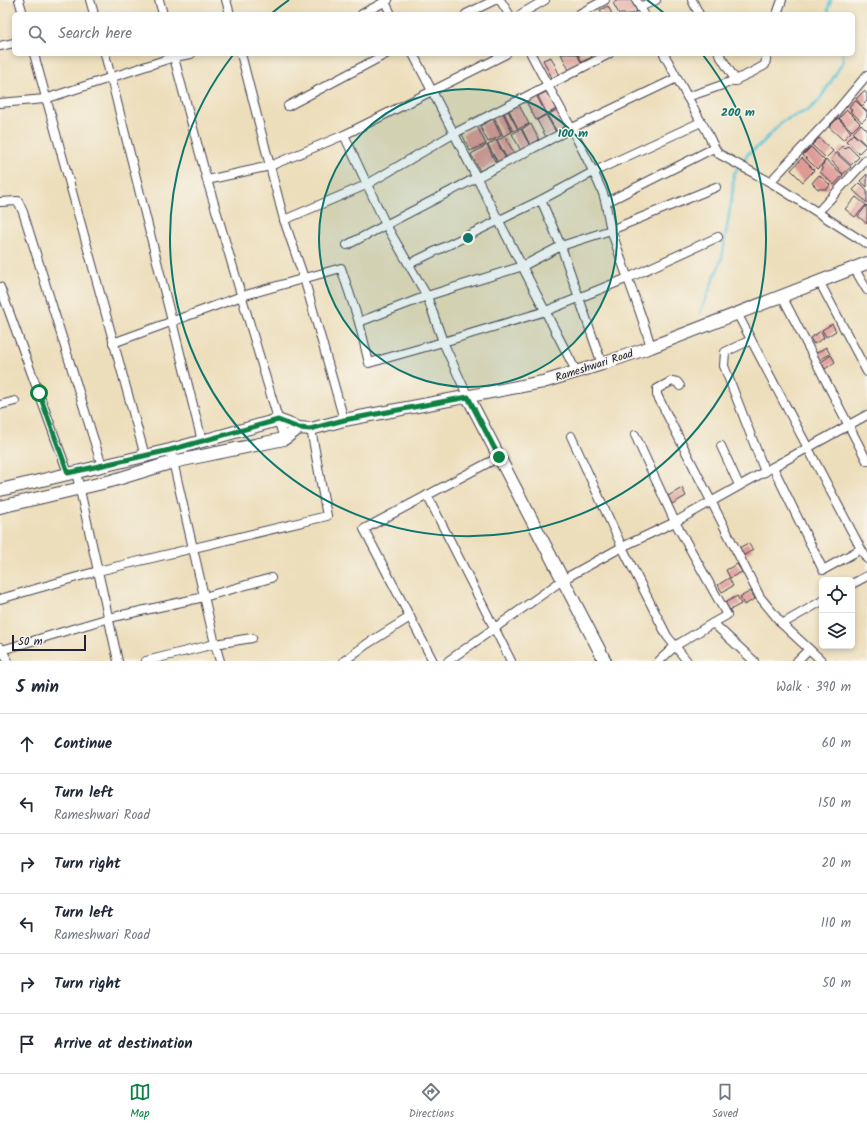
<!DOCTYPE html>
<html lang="en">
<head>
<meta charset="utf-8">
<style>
  :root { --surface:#fff; --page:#f2f2f3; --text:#1f2937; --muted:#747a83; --line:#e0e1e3; --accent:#0b8043 }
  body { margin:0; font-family:Kalam,sans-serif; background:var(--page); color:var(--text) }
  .controls { position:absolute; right:12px; bottom:12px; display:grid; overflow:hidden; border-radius:6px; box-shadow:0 2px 6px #0003 }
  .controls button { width:36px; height:36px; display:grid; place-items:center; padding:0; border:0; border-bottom:1px solid var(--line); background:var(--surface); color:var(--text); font:20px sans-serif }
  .scale { position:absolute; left:12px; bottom:10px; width:74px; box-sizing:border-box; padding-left:4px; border:2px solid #22223b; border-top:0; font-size:11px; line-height:14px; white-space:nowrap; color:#22223b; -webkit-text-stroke:3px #f7f3e8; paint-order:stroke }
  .stop { position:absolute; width:12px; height:12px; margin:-9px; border:3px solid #0b8043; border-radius:50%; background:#fff }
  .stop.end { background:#0b8043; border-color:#fff; box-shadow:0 1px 4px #0008 }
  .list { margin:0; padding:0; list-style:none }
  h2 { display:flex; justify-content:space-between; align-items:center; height:52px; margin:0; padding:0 16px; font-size:17px }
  h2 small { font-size:13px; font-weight:400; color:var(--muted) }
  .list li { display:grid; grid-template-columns:26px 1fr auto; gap:12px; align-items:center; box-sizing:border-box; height:60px; padding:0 16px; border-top:1px solid var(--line) }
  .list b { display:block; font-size:15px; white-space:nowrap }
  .list p { margin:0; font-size:13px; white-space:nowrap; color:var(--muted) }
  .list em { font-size:13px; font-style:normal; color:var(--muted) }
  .icon { flex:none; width:22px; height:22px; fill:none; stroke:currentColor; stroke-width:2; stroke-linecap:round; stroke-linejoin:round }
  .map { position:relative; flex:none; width:867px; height:661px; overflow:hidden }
  .search { position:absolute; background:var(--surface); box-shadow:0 2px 6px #0003; left:12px; right:12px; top:12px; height:44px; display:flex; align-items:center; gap:10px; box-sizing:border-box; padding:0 14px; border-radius:6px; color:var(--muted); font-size:15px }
  .sheet { height:412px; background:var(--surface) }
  nav { display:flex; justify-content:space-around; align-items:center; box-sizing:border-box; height:56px; border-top:1px solid var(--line); background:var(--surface); font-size:11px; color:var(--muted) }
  nav a { display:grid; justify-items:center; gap:2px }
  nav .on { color:var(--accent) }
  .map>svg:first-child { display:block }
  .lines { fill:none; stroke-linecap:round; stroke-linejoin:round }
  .stream { stroke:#5bc2d7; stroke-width:3 }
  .building { fill:#de9a95 }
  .street-casing { stroke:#403e4e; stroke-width:10 }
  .secondary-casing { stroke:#403e4e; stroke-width:14 }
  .street { stroke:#fff; stroke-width:8 }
  .secondary { stroke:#fff; stroke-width:12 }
  .route { stroke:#0b8043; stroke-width:5 }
  .ring { fill:none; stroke:#0f766e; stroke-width:2 }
  .labels { text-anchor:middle; stroke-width:3; stroke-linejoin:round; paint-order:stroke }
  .street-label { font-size:11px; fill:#22223b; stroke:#f7f3e8 }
  .centre { fill:#0f766e; stroke:#f7f3e8; stroke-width:2 }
  .ring-label { font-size:12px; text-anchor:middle; font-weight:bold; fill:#0f766e; stroke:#f7f3e8; stroke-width:3; stroke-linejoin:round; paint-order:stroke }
</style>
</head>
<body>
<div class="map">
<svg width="867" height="661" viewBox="0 0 867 661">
  <rect width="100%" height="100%" fill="#f7f3e8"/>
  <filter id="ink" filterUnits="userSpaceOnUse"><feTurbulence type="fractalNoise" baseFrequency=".025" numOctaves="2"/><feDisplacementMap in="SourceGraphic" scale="8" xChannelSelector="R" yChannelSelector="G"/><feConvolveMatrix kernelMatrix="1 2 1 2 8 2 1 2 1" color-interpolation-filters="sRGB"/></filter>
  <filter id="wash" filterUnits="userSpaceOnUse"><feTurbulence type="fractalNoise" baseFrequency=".012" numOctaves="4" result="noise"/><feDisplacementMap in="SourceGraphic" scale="16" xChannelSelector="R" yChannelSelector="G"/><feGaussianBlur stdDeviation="0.9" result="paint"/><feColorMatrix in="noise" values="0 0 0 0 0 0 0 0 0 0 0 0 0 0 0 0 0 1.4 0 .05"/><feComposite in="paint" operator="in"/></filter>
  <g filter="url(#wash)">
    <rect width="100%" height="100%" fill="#eddebb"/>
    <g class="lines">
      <g class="stream">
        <polyline points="830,14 828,9 831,0"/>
        <polyline points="700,313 722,258 733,189 733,175 748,154 761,144 783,121 808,110 818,102 843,62 843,54"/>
      </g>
    </g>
    <g id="blocks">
      <g class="building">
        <polygon points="618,0 631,0 637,11 632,14 619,14 613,3"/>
        <polygon points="608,6 612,14 603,14 600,10"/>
        <polygon points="561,54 577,54 582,64 569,70"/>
        <polygon points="578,54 590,54 592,57 582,62"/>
        <polygon points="551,57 559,74 552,78 543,60"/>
        <polygon points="864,91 867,94 867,101 862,106 856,99"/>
        <polygon points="546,92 556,109 547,114 538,96"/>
        <polygon points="536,95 546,114 536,120 526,101"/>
        <polygon points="855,100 867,112 867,117 862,122 850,111 852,110 849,107"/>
        <polygon points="519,105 529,124 518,129 509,110"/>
        <polygon points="557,110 566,126 557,132 547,115"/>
        <polygon points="847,110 860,123 852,131 839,118"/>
        <polygon points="508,111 518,129 513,131 504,113"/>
        <polygon points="503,113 512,132 503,136 494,117"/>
        <polygon points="546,115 556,132 546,137 537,120"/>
        <polygon points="838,118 851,132 843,140 829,127"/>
        <polygon points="493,119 501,136 488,142 480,126"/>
        <polygon points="531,124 539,140 530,145 522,129"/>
        <polygon points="861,124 867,130 867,146 853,133"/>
        <polygon points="477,126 486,144 470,151 462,134"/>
        <polygon points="521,129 530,146 521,151 512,134"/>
        <polygon points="853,134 866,146 859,153 846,141"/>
        <polygon points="505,137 515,155 507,159 497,140"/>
        <polygon points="819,138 833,151 826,158 812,145"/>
        <polygon points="496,140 506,159 498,163 488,145"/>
        <polygon points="487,145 496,163 480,171 471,154"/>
        <polygon points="842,146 845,149 848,146 859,157 851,165 837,152"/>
        <polygon points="811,147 825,161 817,169 803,155"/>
        <polygon points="836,153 851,167 843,174 831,160"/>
        <polygon points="802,158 814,170 803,182 791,170"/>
        <polygon points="826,160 843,175 834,185 820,172 823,169 821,167"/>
        <polygon points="867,174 867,187 860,181"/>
        <polygon points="819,175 830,185 827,189 818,189 812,183"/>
        <polygon points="860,183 867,190 867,203 853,190"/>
        <polygon points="856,197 866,205 855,217 845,209"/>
        <polygon points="867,205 867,224 858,216"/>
        <polygon points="832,324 836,331 826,337 822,330"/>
        <polygon points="821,331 824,338 814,344 810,338"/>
        <polygon points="826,347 830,354 819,360 815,354"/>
        <polygon points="831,355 835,362 825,369 821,362"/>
        <polygon points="682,488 686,496 672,504 668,496"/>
        <polygon points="748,543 753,550 741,557 737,549"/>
        <polygon points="737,564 742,572 730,578 726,570"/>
        <polygon points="729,578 733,586 722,592 718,585"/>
        <polygon points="751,591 755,599 744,605 740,597"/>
        <polygon points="737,596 741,604 730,610 725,603"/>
      </g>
    </g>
  </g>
  <g filter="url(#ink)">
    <use href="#blocks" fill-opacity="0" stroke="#403e4e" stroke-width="1"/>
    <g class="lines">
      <g class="street-casing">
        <g id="street">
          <polyline points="19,0 23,14"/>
          <polyline points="90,0 94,14"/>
          <polyline points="159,0 163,14"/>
          <polyline points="226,0 230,14"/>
          <polyline points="384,0 391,14"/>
          <polyline points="500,0 509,14"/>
          <polyline points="636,0 644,14"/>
          <polyline points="692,0 699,14"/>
          <polyline points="640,7 656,0"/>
          <polyline points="362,14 388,0"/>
          <polyline points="466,14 495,0"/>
          <polyline points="521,14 545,0"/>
          <polyline points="579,14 605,0"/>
          <polyline points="777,14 782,0"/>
          <polyline points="0,46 14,43"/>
          <polyline points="34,54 145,456"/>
          <polyline points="105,54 202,441"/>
          <polyline points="173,54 207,180 284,439"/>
          <polyline points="241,54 284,220 304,278 344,420"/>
          <polyline points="413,54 576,371"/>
          <path d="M531,54C555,100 582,144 602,191C608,205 607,219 612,232C624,271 640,308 651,347"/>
          <path d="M664,54L701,122C709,132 711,145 719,154L770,182L867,244"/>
          <polyline points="719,54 736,81"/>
          <path d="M687,97C714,88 740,80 765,65L767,54"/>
          <polyline points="0,103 45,99 174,57 191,54"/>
          <polyline points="288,106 386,54"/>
          <polyline points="207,180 270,166 344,135"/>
          <polyline points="770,182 835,113 867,75"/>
          <polyline points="716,187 611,230 561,246 523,266 427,296 443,342 546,311 628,278 718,237"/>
          <polyline points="541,200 561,246 602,364"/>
          <polyline points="0,202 18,201 23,212 102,466"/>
          <polyline points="607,202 714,148"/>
          <polyline points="818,212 867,159"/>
          <polyline points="284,220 366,185 455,133 609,54"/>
          <polyline points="347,245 572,128 677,78"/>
          <polyline points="409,264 541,200 593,172 701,122"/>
          <polyline points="854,268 867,290"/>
          <polyline points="819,281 867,372"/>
          <polyline points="0,287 68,473"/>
          <polyline points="782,296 867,461"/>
          <polyline points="737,313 861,549"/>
          <polyline points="751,340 725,352 724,366 765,472"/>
          <polyline points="113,343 242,296 341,268 359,322"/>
          <polyline points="680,386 677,382 672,381 657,389 657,395 760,597 782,624"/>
          <polyline points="468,397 443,342 369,363 359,322 427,296 386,225 344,135 506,54"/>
          <polyline points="0,405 15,401"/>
          <polyline points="635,435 675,522 727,615 713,623"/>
          <polyline points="571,436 622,547 667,636 687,661"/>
          <polyline points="721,446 739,485"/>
          <polyline points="773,467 867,415"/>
          <polyline points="76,472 118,661"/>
          <polyline points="427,495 511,661"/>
          <polyline points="852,584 867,576"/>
          <polyline points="0,599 98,571 327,516 311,429"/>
          <polyline points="822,601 782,624 822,661"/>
          <polyline points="0,647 8,661"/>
          <polyline points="2,650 109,618 204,597 271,578"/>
          <polyline points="146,661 215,644 172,457"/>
          <polyline points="220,661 215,644 252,638"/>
          <polyline points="344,661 367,644 410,617"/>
          <polyline points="433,661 364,529 499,457"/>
          <polyline points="448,661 564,579 622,547 675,522 773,467 823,570 861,549 867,559"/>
          <polyline points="659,661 675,646 713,623 754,661"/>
          <polyline points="797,661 809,649"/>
        </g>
      </g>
      <g class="secondary-casing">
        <g id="secondary">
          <polyline points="468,397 605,661"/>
          <polyline points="0,490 170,450 278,420 299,428 311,429 344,420 543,382 602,364 651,347 867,263"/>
          <polyline points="0,507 111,481 173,462 284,439 299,428"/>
        </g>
      </g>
      <use href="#street" class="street"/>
      <use href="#secondary" class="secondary"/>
    </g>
  </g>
  <g class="lines" filter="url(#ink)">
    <polyline class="route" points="39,393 68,473 170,450 278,420 299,428 310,429 344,420 468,397 499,457"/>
  </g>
  <circle cx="468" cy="238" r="149" fill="#0f766e" fill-opacity=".12"/>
  <g class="ring">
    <circle cx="468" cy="238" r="149"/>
    <path d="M272 13A298 298 0 0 1 289 0M647 0A298 298 0 0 1 664 13M703 55A298 298 0 1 1 233 55"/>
  </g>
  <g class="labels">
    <g class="street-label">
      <text transform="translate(594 365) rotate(-18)" y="4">Rameshwari Road</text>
    </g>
  </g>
  <circle cx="468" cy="238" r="6" class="centre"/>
  <g class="ring-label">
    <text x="738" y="116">200 m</text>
    <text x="573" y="137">100 m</text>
  </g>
</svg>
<div class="controls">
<button><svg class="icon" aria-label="locate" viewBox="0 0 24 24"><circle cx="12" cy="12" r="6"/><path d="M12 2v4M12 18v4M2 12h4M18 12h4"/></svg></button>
<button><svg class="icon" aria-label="layers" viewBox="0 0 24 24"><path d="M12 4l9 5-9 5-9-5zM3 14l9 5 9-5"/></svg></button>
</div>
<div class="scale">50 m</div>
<div class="stop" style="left:39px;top:393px"></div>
<div class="stop end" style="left:499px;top:457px"></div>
<div class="search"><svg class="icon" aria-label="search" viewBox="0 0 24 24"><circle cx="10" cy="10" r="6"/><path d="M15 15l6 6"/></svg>Search here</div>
</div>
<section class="sheet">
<h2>5 min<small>Walk · 390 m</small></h2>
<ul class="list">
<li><svg class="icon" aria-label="ahead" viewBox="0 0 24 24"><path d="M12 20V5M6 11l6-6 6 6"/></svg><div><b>Continue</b></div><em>60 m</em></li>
<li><svg class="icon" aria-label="left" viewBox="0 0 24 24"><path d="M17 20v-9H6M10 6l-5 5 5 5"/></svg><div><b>Turn left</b><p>Rameshwari Road</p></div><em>150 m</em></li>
<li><svg class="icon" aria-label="right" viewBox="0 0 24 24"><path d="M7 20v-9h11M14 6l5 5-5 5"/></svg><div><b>Turn right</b></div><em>20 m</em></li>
<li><svg class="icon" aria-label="left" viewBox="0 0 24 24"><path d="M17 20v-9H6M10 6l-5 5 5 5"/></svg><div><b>Turn left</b><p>Rameshwari Road</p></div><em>110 m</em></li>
<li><svg class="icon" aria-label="right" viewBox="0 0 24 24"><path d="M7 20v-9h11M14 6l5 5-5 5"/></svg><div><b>Turn right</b></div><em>50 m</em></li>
<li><svg class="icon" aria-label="arrive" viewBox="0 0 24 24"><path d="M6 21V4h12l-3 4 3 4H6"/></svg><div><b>Arrive at destination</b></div></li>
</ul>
</section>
<nav>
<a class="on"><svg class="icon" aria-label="map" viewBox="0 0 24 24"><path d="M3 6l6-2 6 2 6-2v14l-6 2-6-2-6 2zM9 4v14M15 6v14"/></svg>Map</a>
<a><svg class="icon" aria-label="directions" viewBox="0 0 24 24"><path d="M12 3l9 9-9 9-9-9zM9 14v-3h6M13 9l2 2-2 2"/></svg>Directions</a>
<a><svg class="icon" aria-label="saved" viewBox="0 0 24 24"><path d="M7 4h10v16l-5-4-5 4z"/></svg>Saved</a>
</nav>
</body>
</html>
